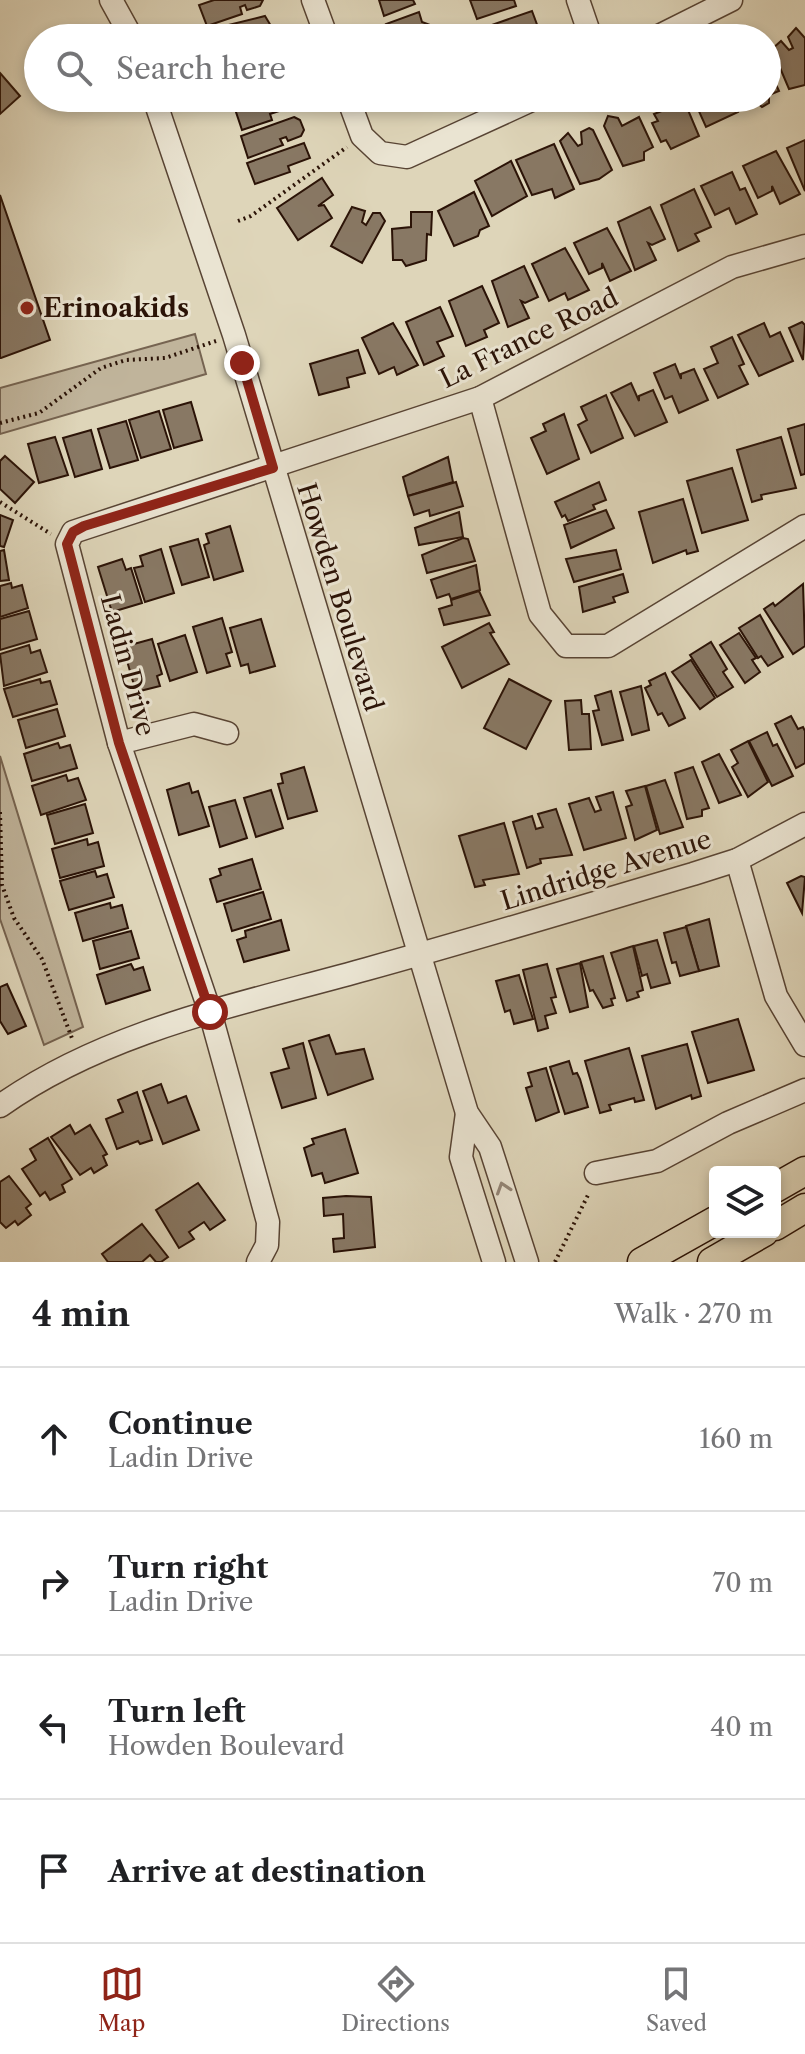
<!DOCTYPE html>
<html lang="en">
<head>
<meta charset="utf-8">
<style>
  :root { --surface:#fff; --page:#f2f2f2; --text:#202124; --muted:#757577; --line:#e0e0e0; --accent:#8f2418 }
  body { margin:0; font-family:"Libre Caslon Text",serif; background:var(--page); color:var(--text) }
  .controls { position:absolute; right:24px; bottom:24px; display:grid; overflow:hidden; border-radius:8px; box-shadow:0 4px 12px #0003 }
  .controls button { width:72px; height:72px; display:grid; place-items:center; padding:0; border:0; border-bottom:2px solid var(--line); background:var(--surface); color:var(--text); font:40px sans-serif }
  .stop { position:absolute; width:24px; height:24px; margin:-18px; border:6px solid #8f2418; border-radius:50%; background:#fff }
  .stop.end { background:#8f2418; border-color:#fff; box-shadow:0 2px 8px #0008 }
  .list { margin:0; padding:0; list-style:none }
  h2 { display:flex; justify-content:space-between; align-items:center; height:104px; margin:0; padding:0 32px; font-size:34px }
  h2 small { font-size:26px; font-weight:400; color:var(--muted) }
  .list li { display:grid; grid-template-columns:52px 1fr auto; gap:24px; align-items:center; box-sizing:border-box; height:144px; padding:0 32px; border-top:2px solid var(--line) }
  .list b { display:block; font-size:30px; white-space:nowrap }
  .list p { margin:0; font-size:26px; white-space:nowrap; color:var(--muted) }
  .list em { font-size:26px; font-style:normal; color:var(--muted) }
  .icon { flex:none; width:44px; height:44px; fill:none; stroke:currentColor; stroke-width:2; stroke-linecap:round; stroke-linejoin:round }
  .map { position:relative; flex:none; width:805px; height:1262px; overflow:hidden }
  .search { position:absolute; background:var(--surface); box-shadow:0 4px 12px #0003; left:24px; right:24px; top:24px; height:88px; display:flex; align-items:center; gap:20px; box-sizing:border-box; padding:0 28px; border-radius:44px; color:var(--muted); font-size:30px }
  .sheet { height:680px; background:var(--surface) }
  nav { display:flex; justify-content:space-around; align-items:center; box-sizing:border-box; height:112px; border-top:2px solid var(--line); background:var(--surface); font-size:22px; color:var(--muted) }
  nav a { display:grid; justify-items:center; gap:4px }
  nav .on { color:var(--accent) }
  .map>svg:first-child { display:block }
  .green { fill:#c0b49b; stroke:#766451; stroke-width:2 }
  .building { fill:#887864; stroke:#2b1307; stroke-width:2 }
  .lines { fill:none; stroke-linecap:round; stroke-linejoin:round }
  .minor-casing { stroke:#584434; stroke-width:25 }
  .major-casing { stroke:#2b1307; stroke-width:31 }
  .path { stroke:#2b1307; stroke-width:4; stroke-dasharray:2 4; stroke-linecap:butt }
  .minor { stroke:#eae4d2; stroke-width:22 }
  .major { stroke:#ded5b9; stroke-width:28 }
  .oneway { stroke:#948677 }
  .route { stroke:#8f2418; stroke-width:10 }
  .poi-dot { fill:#8f2418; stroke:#eae4d2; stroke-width:3 }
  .labels { text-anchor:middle; stroke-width:6; stroke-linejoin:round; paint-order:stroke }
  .poi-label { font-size:26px; font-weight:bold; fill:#2b1307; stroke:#eae4d2; text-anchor:start }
  .street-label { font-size:26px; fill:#2b1307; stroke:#eae4d2 }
</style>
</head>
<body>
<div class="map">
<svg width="805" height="1262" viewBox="0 0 805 1262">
  <rect width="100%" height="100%" fill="#ded5b9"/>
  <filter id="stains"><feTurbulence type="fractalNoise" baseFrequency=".0025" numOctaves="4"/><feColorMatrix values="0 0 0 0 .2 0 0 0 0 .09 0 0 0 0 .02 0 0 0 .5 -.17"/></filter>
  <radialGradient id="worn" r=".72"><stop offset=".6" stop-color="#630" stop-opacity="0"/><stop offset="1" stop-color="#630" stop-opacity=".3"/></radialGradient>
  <g class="green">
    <polygon points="195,334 206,374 0,434 0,388"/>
    <polygon points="0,756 83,1027 44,1045 0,919"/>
  </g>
  <g class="building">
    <polygon points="214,0 263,0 260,6 247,10 245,5 240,7 242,14 207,26 199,5"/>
    <polygon points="379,0 413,0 415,4 384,16"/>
    <polygon points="470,0 514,0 516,6 477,19"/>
    <polygon points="532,11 542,38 483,38 480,29"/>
    <polygon points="419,12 422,22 430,25 430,38 392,38 386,24"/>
    <polygon points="265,16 274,31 255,38 211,38 208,30"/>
    <polygon points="796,28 805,38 805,85 789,89 772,49 781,41 789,50 793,48 788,37"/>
    <polygon points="767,65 779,91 769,95 769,103 762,107 755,101 745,106 742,98 767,98"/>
    <polygon points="0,73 20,96 0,114"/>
    <polygon points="267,98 298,98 300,104 270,114 272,120 242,130 235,109"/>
    <polygon points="662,98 683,98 699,136 671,149 666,140 661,142 652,123 658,121 654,114 667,109"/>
    <polygon points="693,98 732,98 738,112 706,127"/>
    <polygon points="608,116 618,118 622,126 639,117 653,147 644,152 644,160 623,166 604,126"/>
    <polygon points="294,117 300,120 304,130 301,136 288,141 286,137 280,139 283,145 248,158 241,136"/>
    <polygon points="589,128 593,130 612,170 599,179 580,184 560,141 568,133 578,146 582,144 581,132"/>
    <polygon points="805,140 805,191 787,148"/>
    <polygon points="304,143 310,158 288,166 290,172 255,184 247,163"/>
    <polygon points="554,144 574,189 555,198 552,189 532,195 516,160"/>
    <polygon points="776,151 800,194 780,204 772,186 772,191 758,198 743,166"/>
    <polygon points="511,161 527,196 492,216 475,181"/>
    <polygon points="732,172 740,190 745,188 757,214 736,224 729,208 715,215 701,186"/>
    <polygon points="322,178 333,195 318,206 324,205 332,218 298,240 277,208"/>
    <polygon points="694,189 711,227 695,234 699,241 678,251 661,205"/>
    <polygon points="474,192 489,226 480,230 478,236 454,246 438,211"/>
    <polygon points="0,195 50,340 1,358 0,358"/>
    <polygon points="352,207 365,211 362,222 366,225 373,213 380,213 385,221 362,263 331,246"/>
    <polygon points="650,207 665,239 652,245 648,243 656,260 635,270 618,222"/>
    <polygon points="411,212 432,212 431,235 427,234 426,260 406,266 402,260 393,260 392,229 411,227"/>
    <polygon points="607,228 631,271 610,281 602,263 602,268 589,274 574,243"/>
    <polygon points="565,248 589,290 568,300 565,293 549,301 532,264"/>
    <polygon points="524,266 538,297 525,303 521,301 529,318 508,327 492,281"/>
    <polygon points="482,286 499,323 484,330 487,337 466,346 449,301"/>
    <polygon points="440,307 453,336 437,342 444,356 424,365 406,322"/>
    <polygon points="802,322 805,325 803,360 789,328"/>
    <polygon points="393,323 418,365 397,375 394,367 379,374 362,338"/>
    <polygon points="764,323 770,337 780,332 793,361 759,376 738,335"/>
    <polygon points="732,337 744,364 739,366 748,384 718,398 704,369 718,363 711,347"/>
    <polygon points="358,350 365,373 347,378 349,387 319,395 310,364"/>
    <polygon points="675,364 681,379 681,374 694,369 708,400 679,413 672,396 665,399 654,373"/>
    <polygon points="631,383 639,401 639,396 653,390 667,422 635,436 611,393"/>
    <polygon points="606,395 623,438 591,453 578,425 587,420 581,407"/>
    <polygon points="191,402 202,440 174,448 163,410"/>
    <polygon points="159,411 171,449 141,458 129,420"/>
    <polygon points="564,414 579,459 547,474 531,438 546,431 543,424"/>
    <polygon points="126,421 138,460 110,468 98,429"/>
    <polygon points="805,424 805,474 801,475 788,429"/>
    <polygon points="91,430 102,469 75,477 63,438"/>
    <polygon points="55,437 68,475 39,483 28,444"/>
    <polygon points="781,437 796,488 761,495 762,499 752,502 737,450"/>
    <polygon points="5,456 34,482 15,503 0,489 0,461"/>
    <polygon points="448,457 453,482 408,496 403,477"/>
    <polygon points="732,468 748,520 702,533 687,481"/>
    <polygon points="456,482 463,506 430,516 429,510 414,515 408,496"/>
    <polygon points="599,482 606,500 593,505 595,509 568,521 565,515 562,517 555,502"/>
    <polygon points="683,499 698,551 687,554 686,550 653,563 639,512"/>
    <polygon points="606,510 614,528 571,548 564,525"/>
    <polygon points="459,512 463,537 419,545 415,528"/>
    <polygon points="0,515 13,520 4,547 0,546"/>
    <polygon points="230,526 243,571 214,580 204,545 209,543 206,534"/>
    <polygon points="463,538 468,539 475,561 427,573 422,555"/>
    <polygon points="198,539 209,577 182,585 170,547"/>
    <polygon points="161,549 174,593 145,602 134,568 143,566 140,556"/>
    <polygon points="4,550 9,580 0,581 0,551"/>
    <polygon points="616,550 621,569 574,582 566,559"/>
    <polygon points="122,559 126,570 131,568 142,603 112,612 98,567"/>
    <polygon points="476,565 480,590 451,599 449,594 437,598 431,580"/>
    <polygon points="623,574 628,592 613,597 615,602 583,612 579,587"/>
    <polygon points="11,583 12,588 22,585 28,608 0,617 0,586"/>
    <polygon points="803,584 805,646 793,654 764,609 773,603 775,606"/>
    <polygon points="479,591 490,615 444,625 439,609 452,605 451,600"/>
    <polygon points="29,611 37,639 0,650 0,619"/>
    <polygon points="760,615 783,657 768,666 761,656 758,658 739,628"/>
    <polygon points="222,618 232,652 226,654 230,666 207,673 193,627"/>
    <polygon points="261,619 275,666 250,673 248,664 241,666 230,628"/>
    <polygon points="489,623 494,632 490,633 509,664 462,688 442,647"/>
    <polygon points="739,633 756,658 752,660 760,672 745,683 720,645"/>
    <polygon points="185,635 197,672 170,681 158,644"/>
    <polygon points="152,639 162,674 157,676 160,686 136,692 123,647"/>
    <polygon points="711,642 727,669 723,672 733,687 717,697 690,655"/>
    <polygon points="29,645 31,653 40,650 47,672 4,686 0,654"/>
    <polygon points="691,660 715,698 700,709 672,672"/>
    <polygon points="665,673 685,718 669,726 662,713 658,715 645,688 651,685 649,681"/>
    <polygon points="40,679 41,683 50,681 57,704 13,717 4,689"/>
    <polygon points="509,679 551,701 526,749 484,728"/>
    <polygon points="641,686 649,730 632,735 620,692"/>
    <polygon points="611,691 623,740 602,745 593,711 599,710 595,696"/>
    <polygon points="581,700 582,714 589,714 591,749 569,750 565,701"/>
    <polygon points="57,709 65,736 26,748 18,720"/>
    <polygon points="791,716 798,729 803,727 805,731 805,763 796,768 775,724"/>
    <polygon points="767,732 773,746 777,744 793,776 772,786 749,741"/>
    <polygon points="748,741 768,782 748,797 732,767 738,763 731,750"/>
    <polygon points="58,743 60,748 70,745 77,768 32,781 24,754"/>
    <polygon points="719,754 741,795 719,803 702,762"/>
    <polygon points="304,767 317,811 288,819 278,784 283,783 281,774"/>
    <polygon points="693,767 709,808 702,810 702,816 687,819 675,773"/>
    <polygon points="66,775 68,781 78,778 86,800 41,815 32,786"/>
    <polygon points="665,780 683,827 660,834 646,786"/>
    <polygon points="189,783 192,793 198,791 209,826 179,835 167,790"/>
    <polygon points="645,786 657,830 635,840 626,807 632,805 626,791"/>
    <polygon points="271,790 283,828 256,837 244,798"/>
    <polygon points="613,792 626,838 584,850 569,804 589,798 595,812 601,810 596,797"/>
    <polygon points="235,800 247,838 220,847 209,807"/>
    <polygon points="85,804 93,833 55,844 47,815"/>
    <polygon points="556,809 572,855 540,859 541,863 527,868 513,822 532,816 536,829 543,827 538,814"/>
    <polygon points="504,823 519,874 483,880 485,885 475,887 459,836"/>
    <polygon points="87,839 88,845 98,842 104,866 60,878 52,849"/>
    <polygon points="252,859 261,889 217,902 210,879 221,875 219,869"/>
    <polygon points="95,871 97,877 107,874 114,897 69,910 60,881"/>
    <polygon points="801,876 805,877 802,913 787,883"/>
    <polygon points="263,892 271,919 232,931 224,904"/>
    <polygon points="110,903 111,908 122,905 128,928 83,941 75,913"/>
    <polygon points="709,919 719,966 699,971 686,926"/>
    <polygon points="281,920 289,950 244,962 237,940 246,937 245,931"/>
    <polygon points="686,927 699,971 680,976 676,962 672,963 664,933"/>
    <polygon points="131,931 139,958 100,969 93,941"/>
    <polygon points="657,940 670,983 651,988 647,974 642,976 634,946"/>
    <polygon points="633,946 643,990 637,992 639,997 627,1001 611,953"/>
    <polygon points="603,956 615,998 611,999 613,1005 603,1008 593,990 590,991 581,962"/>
    <polygon points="580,963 588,1007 570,1012 557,969"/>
    <polygon points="131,964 134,970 143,967 150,990 106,1004 97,975"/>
    <polygon points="547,964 556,997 551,998 556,1013 545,1016 548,1028 538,1031 523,970"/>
    <polygon points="519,975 533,1019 514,1024 510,1010 505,1012 496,981"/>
    <polygon points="7,984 26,1026 8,1034 0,1021 0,987"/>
    <polygon points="738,1019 754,1070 708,1083 692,1032"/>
    <polygon points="329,1035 336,1054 364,1049 373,1079 328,1095 309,1041"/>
    <polygon points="303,1043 316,1098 282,1108 271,1073 289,1068 283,1049"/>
    <polygon points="687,1044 701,1096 692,1099 691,1095 656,1109 642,1056"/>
    <polygon points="629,1048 644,1100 635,1102 634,1098 609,1105 611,1110 600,1113 585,1061"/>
    <polygon points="569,1061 573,1074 577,1073 580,1079 588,1107 565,1114 550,1067"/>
    <polygon points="546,1068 559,1112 536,1121 526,1088 532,1086 528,1073"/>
    <polygon points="161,1084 168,1103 186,1096 199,1130 163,1144 143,1091"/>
    <polygon points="137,1092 152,1140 140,1144 138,1141 117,1149 106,1119 123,1112 118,1100"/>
    <polygon points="70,1125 75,1134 90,1125 107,1154 103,1156 107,1165 94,1173 91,1168 80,1175 51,1137"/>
    <polygon points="345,1129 358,1173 325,1183 322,1173 312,1176 304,1148 314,1144 312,1139"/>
    <polygon points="48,1138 72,1179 62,1185 65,1192 50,1200 45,1192 40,1196 22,1169 36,1160 30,1149"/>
    <polygon points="9,1176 31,1204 26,1208 31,1215 18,1225 15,1221 6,1228 0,1222 0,1182"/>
    <polygon points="198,1183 225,1220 210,1230 204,1222 189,1232 194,1239 179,1248 156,1210"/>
    <polygon points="346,1196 371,1197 375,1247 334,1252 333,1239 344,1238 343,1214 324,1216 323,1198"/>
    <polygon points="142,1224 168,1257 161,1262 156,1262 150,1255 142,1262 108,1262 102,1254"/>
  </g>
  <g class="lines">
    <g class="minor-casing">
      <g id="minor">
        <polyline points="111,0 132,38"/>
        <polyline points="313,0 327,38"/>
        <polyline points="578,0 591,38"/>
        <polyline points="655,38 731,0"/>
        <polyline points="154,98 234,335 467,1113 490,1147 527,1262"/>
        <polyline points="348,98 362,136 380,153 407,157 536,98"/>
        <polyline points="480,398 540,614 566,646 608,646 805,526"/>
        <polyline points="119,743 194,724 227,733"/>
        <polyline points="737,860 776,996 805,1045"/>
        <path d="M0,1106C107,1030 242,1004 367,969C476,939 584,906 693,874L737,860L805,824"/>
        <polyline points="467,1113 461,1157 494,1262"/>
        <polyline points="596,1173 657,1161 728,1123 805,1090"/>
        <polyline points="258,1262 267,1245 268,1222 210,1012 119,743 67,544 73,532 480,398 732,267 805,246"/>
      </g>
    </g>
    <g class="major-casing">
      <g id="major">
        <polyline points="775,1188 805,1171"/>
        <polyline points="775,1226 805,1208"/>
        <polyline points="642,1262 715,1221"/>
        <polyline points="712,1262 764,1232"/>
      </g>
    </g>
    <g class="path">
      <polyline points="238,221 251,216 347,147"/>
      <polyline points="0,423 39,413 101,368 126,360 165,358 216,341"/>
      <polyline points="0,502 51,534"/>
      <polyline points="0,812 2,885 14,918 42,959 73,1041"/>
      <polyline points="555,1262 589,1193"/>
    </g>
    <use href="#minor" class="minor"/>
    <use href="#major" class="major"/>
  </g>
  <defs><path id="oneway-chevron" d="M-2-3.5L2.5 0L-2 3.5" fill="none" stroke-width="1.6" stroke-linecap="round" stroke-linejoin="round" transform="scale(2)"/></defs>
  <use class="oneway" href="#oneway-chevron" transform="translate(503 1188) rotate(-108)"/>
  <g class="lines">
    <polyline class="route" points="210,1012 119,743 67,544 73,532 84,526 273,468 242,363"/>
  </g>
  <circle class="poi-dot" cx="27" cy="308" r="8"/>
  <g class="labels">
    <g class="poi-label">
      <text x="43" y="317">Erinoakids</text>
    </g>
    <g class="street-label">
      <text transform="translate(529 338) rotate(-26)" y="9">La France Road</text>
      <text transform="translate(340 597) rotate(73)" y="9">Howden Boulevard</text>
      <text transform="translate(128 665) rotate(75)" y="9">Ladin Drive</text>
      <text transform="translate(606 870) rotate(-17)" y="9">Lindridge Avenue</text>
    </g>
  </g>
  <rect width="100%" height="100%" filter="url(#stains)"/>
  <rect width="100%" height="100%" fill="url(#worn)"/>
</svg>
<div class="controls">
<button><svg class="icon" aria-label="layers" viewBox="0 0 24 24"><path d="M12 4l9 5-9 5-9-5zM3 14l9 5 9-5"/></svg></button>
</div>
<div class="stop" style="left:210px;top:1012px"></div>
<div class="stop end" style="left:242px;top:363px"></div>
<div class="search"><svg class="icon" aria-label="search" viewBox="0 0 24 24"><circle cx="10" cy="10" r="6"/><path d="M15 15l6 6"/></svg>Search here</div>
</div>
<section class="sheet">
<h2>4 min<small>Walk · 270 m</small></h2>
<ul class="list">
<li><svg class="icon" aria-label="ahead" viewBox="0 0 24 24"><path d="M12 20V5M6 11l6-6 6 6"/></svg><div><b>Continue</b><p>Ladin Drive</p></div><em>160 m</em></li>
<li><svg class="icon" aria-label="right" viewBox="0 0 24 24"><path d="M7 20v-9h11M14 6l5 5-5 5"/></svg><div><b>Turn right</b><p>Ladin Drive</p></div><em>70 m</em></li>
<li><svg class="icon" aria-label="left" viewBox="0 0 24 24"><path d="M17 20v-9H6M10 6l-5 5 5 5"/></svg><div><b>Turn left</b><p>Howden Boulevard</p></div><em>40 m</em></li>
<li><svg class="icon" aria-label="arrive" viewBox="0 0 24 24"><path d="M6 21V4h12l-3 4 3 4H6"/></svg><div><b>Arrive at destination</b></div></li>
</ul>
</section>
<nav>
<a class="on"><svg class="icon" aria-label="map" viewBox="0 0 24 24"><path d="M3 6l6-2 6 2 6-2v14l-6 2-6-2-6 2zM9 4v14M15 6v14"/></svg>Map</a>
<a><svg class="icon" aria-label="directions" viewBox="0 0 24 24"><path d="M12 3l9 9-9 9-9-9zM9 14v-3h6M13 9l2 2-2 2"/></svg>Directions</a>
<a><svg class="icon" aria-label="saved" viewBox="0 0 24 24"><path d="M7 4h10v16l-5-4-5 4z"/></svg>Saved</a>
</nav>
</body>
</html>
